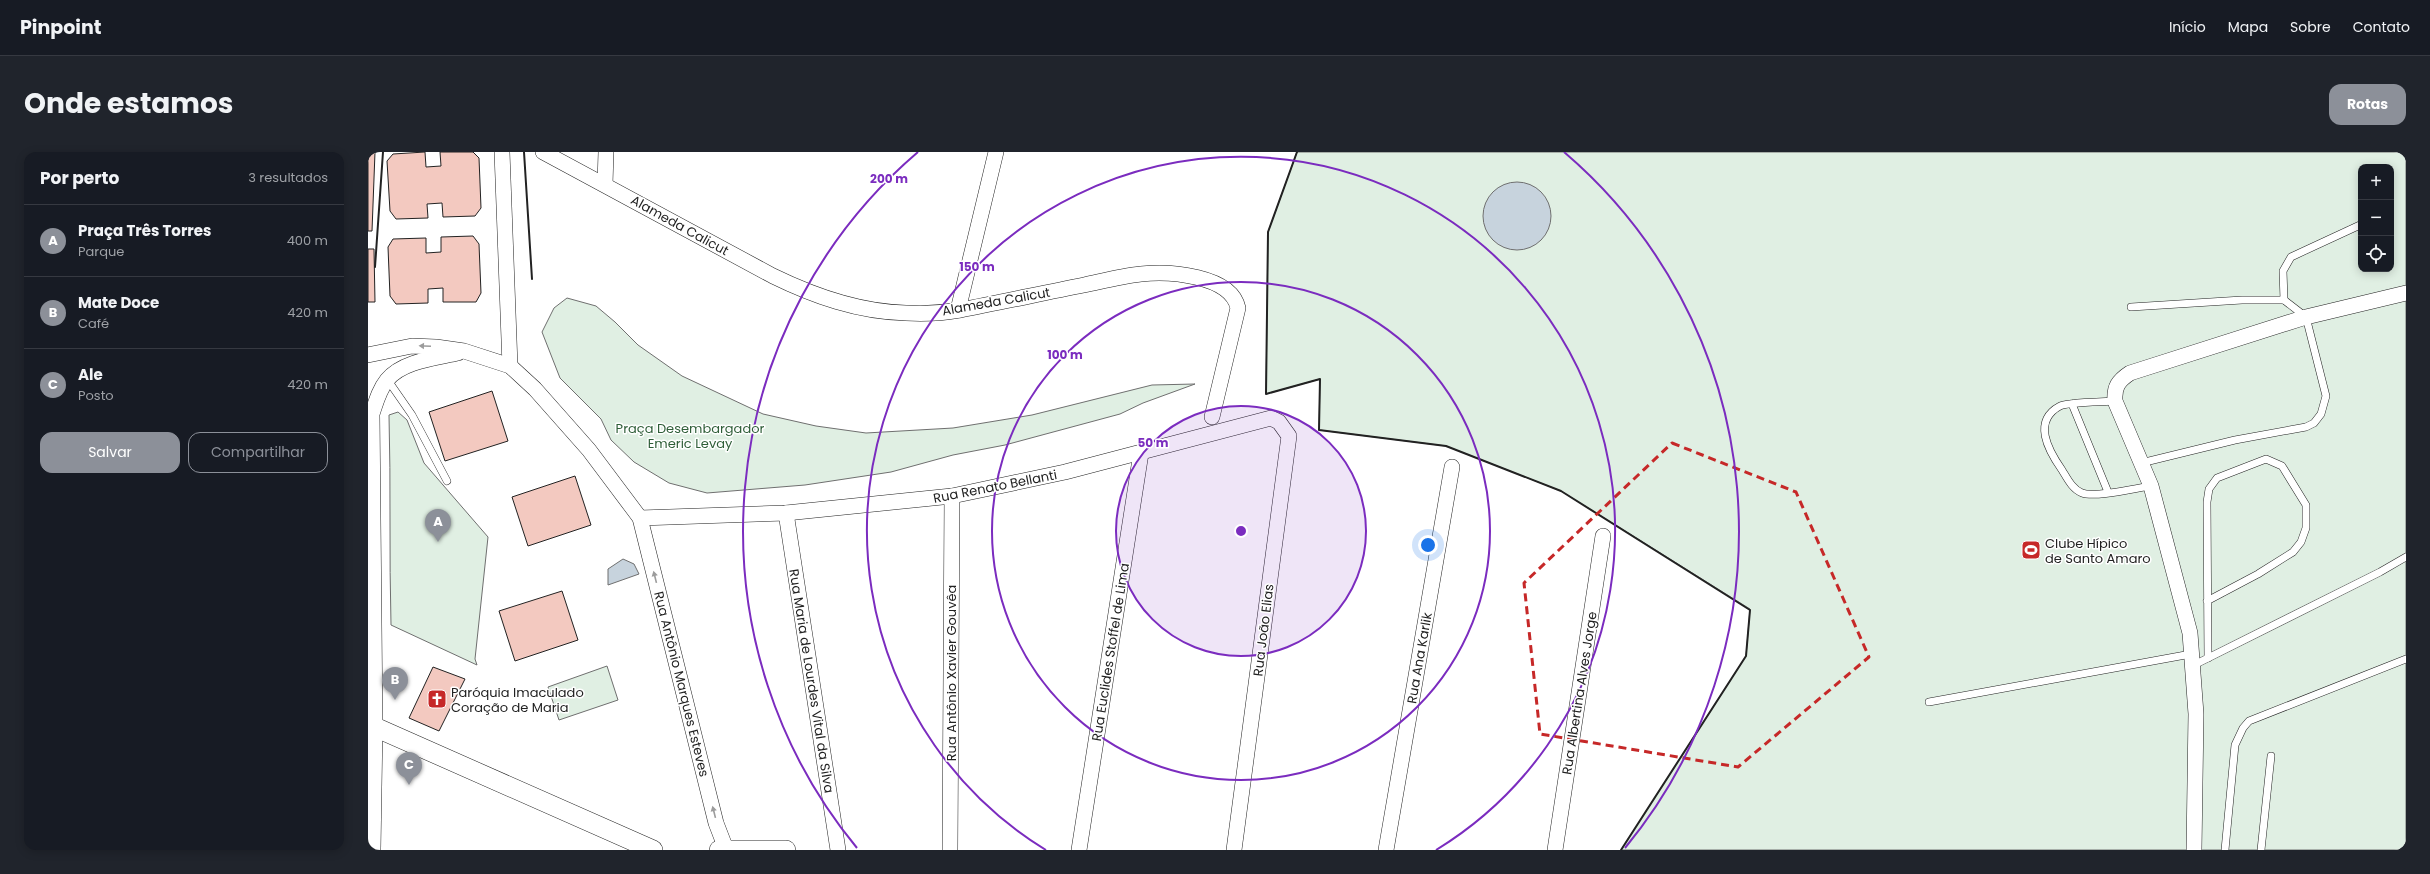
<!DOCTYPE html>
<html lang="pt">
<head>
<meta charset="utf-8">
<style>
  :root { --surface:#171b24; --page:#20242c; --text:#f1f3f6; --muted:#9ea1a6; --line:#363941; --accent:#8c9099 }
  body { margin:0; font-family:Poppins,sans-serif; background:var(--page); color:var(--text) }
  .controls { position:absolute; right:12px; top:12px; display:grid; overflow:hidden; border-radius:8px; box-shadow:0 2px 10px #0003 }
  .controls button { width:36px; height:36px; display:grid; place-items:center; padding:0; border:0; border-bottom:1px solid var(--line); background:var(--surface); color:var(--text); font:20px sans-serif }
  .you { position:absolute; left:1060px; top:393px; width:14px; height:14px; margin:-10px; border:3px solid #fff; border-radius:50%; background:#1a73e8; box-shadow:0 0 0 6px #1a73e833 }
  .badge { display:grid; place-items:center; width:26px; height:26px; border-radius:50%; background:var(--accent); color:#fff; font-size:13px; font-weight:700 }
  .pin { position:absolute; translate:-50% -33px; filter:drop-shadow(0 1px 2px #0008) }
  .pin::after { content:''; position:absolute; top:21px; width:14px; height:12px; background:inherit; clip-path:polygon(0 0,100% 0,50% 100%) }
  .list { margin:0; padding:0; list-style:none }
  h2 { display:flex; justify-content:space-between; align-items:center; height:52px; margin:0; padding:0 16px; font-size:17px }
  h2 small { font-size:13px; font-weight:400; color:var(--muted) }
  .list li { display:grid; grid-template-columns:26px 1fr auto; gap:12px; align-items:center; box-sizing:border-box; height:72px; padding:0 16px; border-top:1px solid var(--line) }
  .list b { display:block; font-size:15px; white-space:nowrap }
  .list p { margin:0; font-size:13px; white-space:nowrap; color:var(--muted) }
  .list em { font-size:13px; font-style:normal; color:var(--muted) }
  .actions { display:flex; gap:8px; padding:12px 16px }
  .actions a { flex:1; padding:9px 0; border:1px solid var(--accent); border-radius:12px; text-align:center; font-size:14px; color:var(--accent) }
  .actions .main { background:var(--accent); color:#fff }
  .icon { flex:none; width:22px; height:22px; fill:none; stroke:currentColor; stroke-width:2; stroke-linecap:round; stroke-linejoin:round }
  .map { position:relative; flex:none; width:2038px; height:698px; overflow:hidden; border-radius:12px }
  header { display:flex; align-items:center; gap:24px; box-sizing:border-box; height:56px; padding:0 20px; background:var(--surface); border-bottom:1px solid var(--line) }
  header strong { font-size:19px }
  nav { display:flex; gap:22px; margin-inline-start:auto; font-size:14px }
  .intro { display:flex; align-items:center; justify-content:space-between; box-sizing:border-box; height:96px; padding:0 24px }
  h1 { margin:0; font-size:28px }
  .button { padding:10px 18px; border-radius:12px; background:var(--accent); color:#fff; font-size:14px; font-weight:700 }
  main { display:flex; gap:24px; padding:0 24px }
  aside { flex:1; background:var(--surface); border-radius:12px; box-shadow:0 2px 10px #0003 }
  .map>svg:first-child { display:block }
  .green { fill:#e0efe3; stroke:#6f6f6f; fill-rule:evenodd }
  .water { fill:#c7d3dd; stroke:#6f6f6f }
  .building { fill:#f3c9c0; stroke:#222 }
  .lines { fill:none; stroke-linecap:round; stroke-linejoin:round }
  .service-casing { stroke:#222; stroke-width:8 }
  .minor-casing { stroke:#222; stroke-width:16 }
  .tertiary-casing { stroke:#222; stroke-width:20 }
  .service { stroke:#fff; stroke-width:7 }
  .minor { stroke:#fff; stroke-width:15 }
  .tertiary { stroke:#fff; stroke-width:19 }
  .wall { stroke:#222; stroke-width:2 }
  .oneway { fill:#9c9c9c }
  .marked { fill:none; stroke:#c62828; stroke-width:3; stroke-dasharray:8 5; stroke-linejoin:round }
  .ring { fill:none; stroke:#7b2cbf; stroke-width:2 }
  .labels { text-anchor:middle; stroke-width:3; stroke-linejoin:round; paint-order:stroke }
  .street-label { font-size:13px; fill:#222; stroke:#fff }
  .park-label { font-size:13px; fill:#2f5e38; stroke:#fff }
  .poi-label { font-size:13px; fill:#222; stroke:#fff; text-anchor:start }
  .centre { fill:#7b2cbf; stroke:#fff; stroke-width:2 }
  .ring-label { font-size:12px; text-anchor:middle; font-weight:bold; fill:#7b2cbf; stroke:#fff; stroke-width:3; stroke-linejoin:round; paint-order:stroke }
</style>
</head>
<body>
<header>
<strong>Pinpoint</strong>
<nav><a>Início</a><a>Mapa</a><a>Sobre</a><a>Contato</a></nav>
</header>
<div class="intro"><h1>Onde estamos</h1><a class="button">Rotas</a></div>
<main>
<aside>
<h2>Por perto<small>3 resultados</small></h2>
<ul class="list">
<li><span class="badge">A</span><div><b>Praça Três Torres</b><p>Parque</p></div><em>400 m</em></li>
<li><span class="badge">B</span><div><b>Mate Doce</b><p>Café</p></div><em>420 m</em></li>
<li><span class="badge">C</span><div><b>Ale</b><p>Posto</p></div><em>420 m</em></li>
</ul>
<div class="actions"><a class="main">Salvar</a><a>Compartilhar</a></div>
</aside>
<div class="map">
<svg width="2038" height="698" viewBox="0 0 2038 698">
  <rect width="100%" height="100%" fill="#fff"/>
  <g class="green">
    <path d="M929,0H2038V698H1253L1378,504L1382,457L1193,339L1078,294L951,278L952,227L898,242L900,80ZM1993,15H2023V117H1993Z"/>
    <polygon points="199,146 228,154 247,170 270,193 314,224 395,262 448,274 498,281 585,276 664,263 784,233 827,232 775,251 752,262 637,293 585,303 523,320 437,333 339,341 301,331 266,310 243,288 233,267 192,226 174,180 186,156"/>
    <path d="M30,260L39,268L56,311L120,385L107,507L109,513L23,473C21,403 23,333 21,263Z"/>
    <polygon points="239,514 250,548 191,568 180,535"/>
  </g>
  <g class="water">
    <circle cx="1149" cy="64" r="34"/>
    <polygon points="255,407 266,412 271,422 240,433 240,417"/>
  </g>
  <g class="building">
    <polygon points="0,0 7,0 4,79 0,79"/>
    <polygon points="57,0 58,15 73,14 72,0 105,0 111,6 113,56 107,64 75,65 74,51 59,52 60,66 28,67 22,59 19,9 25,2"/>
    <polygon points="105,84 111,92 113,141 108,150 75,150 75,136 60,137 60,151 28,152 22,144 20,95 25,87 58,86 58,101 73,100 73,85"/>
    <polygon points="0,97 6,97 7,150 0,150"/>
    <polygon points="124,239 140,289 77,309 61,260"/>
    <polygon points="207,324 223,373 160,394 144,345"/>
    <polygon points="194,439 210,488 147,509 131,459"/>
    <polygon points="65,515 97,527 71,579 41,566"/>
  </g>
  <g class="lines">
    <g class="service-casing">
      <g id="service">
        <polyline points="1916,148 1915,119 1923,105 1992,73"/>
        <polyline points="1763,155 1874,148 1916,148 1938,165 1958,244 1953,262 1946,271 1938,275 1867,288 1773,311"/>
        <polyline points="19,227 44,263 79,329"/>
        <path d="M1747,249C1736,250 1699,250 1692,254C1664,269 1680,298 1694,318C1699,326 1704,337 1714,341C1727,346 1768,336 1783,334"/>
        <polyline points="1704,252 1740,340"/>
        <polyline points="1839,449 1890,422 1925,400 1933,390 1938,376 1938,353 1914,314 1898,307 1849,326 1841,337 1839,350 1840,506"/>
        <polyline points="1824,514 2012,420 2038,405"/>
        <polyline points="1561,550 1823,502"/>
        <polyline points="1857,698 1867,593 1875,576 1881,569 2038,507"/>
        <polyline points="1893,698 1903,604"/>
      </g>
    </g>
    <g class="minor-casing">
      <g id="minor">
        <polyline points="134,0 142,214"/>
        <path d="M175,0L405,124C446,144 490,160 538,161C555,162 575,161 592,158C634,150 675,141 716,133C735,129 754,124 773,122C801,119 863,123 870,156L844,265"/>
        <polyline points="237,32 238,0"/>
        <polyline points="590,158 628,0"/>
        <polyline points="0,203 44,194 68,195 96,199 142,214 167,237 221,298 272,366 348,671 358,697"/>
        <polyline points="418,361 470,698"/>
        <polyline points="272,366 418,361 584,344 697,320 903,266 911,270 921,284 866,698"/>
        <path d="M5,698L7,575L4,262C8,250 11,238 19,228C34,209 68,206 90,201"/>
        <polyline points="582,698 584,344"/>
        <polyline points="711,698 773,301"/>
        <polyline points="1018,698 1084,315"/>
        <polyline points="1187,698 1235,384"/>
        <path d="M1826,698L1828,562L1822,481L1783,334L1747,249C1746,235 1750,229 1762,221L1938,165L2038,141"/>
      </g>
    </g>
    <g class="tertiary-casing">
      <g id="tertiary">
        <polyline points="0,572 285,698"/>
        <polyline points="351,698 418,698"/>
      </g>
    </g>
    <use href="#service" class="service"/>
    <use href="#minor" class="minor"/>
    <use href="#tertiary" class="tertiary"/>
    <g class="wall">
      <polyline points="156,0 164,127"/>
      <polyline points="929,0 900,80 898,242 952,227 951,278 1078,294 1193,339 1382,458 1378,504 1253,698"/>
      <polyline points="7,115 15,0"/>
    </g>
  </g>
  <defs><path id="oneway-solid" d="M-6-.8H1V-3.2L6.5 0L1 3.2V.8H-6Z"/></defs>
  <g class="oneway">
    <use href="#oneway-solid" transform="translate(57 194) rotate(-178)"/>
    <use href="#oneway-solid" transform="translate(287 425) rotate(-104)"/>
    <use href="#oneway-solid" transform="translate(346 660) rotate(-104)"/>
  </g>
  <path class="marked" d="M1304,291L1428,340L1501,505L1370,615L1172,582L1156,431Z"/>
  <circle cx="873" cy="379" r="125" fill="#7b2cbf" fill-opacity=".12"/>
  <g class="ring">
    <circle cx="873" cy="379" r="125"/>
    <circle cx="873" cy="379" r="249"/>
    <path d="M678 698A374 374 0 1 1 1068 698"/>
    <path d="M489 696A498 498 0 0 1 550 0M1196 0A498 498 0 0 1 1257 696"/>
  </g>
  <defs>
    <g id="stadium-square" transform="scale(1)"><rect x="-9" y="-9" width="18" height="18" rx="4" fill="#c62828" stroke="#fff"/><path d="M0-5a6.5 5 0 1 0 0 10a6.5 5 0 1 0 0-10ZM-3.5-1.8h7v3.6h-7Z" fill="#fff"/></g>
    <g id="church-square" transform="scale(1)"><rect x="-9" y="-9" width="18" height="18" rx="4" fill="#c62828" stroke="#fff"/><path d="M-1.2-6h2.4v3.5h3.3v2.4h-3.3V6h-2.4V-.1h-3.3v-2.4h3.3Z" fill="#fff"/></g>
  </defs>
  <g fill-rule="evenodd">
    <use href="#stadium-square" x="1663" y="398"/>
    <use href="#church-square" x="69" y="547"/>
  </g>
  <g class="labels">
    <g class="street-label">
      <text transform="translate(312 73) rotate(29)" y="5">Alameda Calicut</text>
      <text transform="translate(628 149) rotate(-10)" y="5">Alameda Calicut</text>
      <text transform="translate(627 334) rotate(-11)" y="5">Rua Renato Bellanti</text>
      <text transform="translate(895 478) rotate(-83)" y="5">Rua João Elias</text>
      <text transform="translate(742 500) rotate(-81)" y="5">Rua Euclides Stoffel de Lima</text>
      <text transform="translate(1051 506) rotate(-80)" y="5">Rua Ana Karlik</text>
      <text transform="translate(583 521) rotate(-90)" y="5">Rua Antônio Xavier Gouvêa</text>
      <text transform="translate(444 529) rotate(81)" y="5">Rua Maria de Lourdes Vital da Silva</text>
      <text transform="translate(314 532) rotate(76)" y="5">Rua Antônio Marques Esteves</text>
      <text transform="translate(1211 541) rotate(-81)" y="5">Rua Albertina Alves Jorge</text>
    </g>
    <g class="park-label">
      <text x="322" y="281">Praça Desembargador<tspan x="322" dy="15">Emeric Levay</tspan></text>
    </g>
    <g class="poi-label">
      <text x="1677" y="396">Clube Hípico<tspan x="1677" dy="15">de Santo Amaro</tspan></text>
      <text x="83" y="545">Paróquia Imaculado<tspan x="83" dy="15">Coração de Maria</tspan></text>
    </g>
  </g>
  <circle cx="873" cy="379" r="6" class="centre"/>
  <g class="ring-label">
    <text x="521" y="31">200 m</text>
    <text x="609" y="119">150 m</text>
    <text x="697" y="207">100 m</text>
    <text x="785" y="295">50 m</text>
  </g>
</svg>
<div class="controls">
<button>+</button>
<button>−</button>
<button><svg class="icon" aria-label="locate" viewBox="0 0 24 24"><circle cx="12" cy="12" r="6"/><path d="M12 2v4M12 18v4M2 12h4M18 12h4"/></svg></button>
</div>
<div class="you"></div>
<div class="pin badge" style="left:70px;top:390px">A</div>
<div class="pin badge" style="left:27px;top:548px">B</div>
<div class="pin badge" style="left:41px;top:633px">C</div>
</div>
</main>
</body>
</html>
